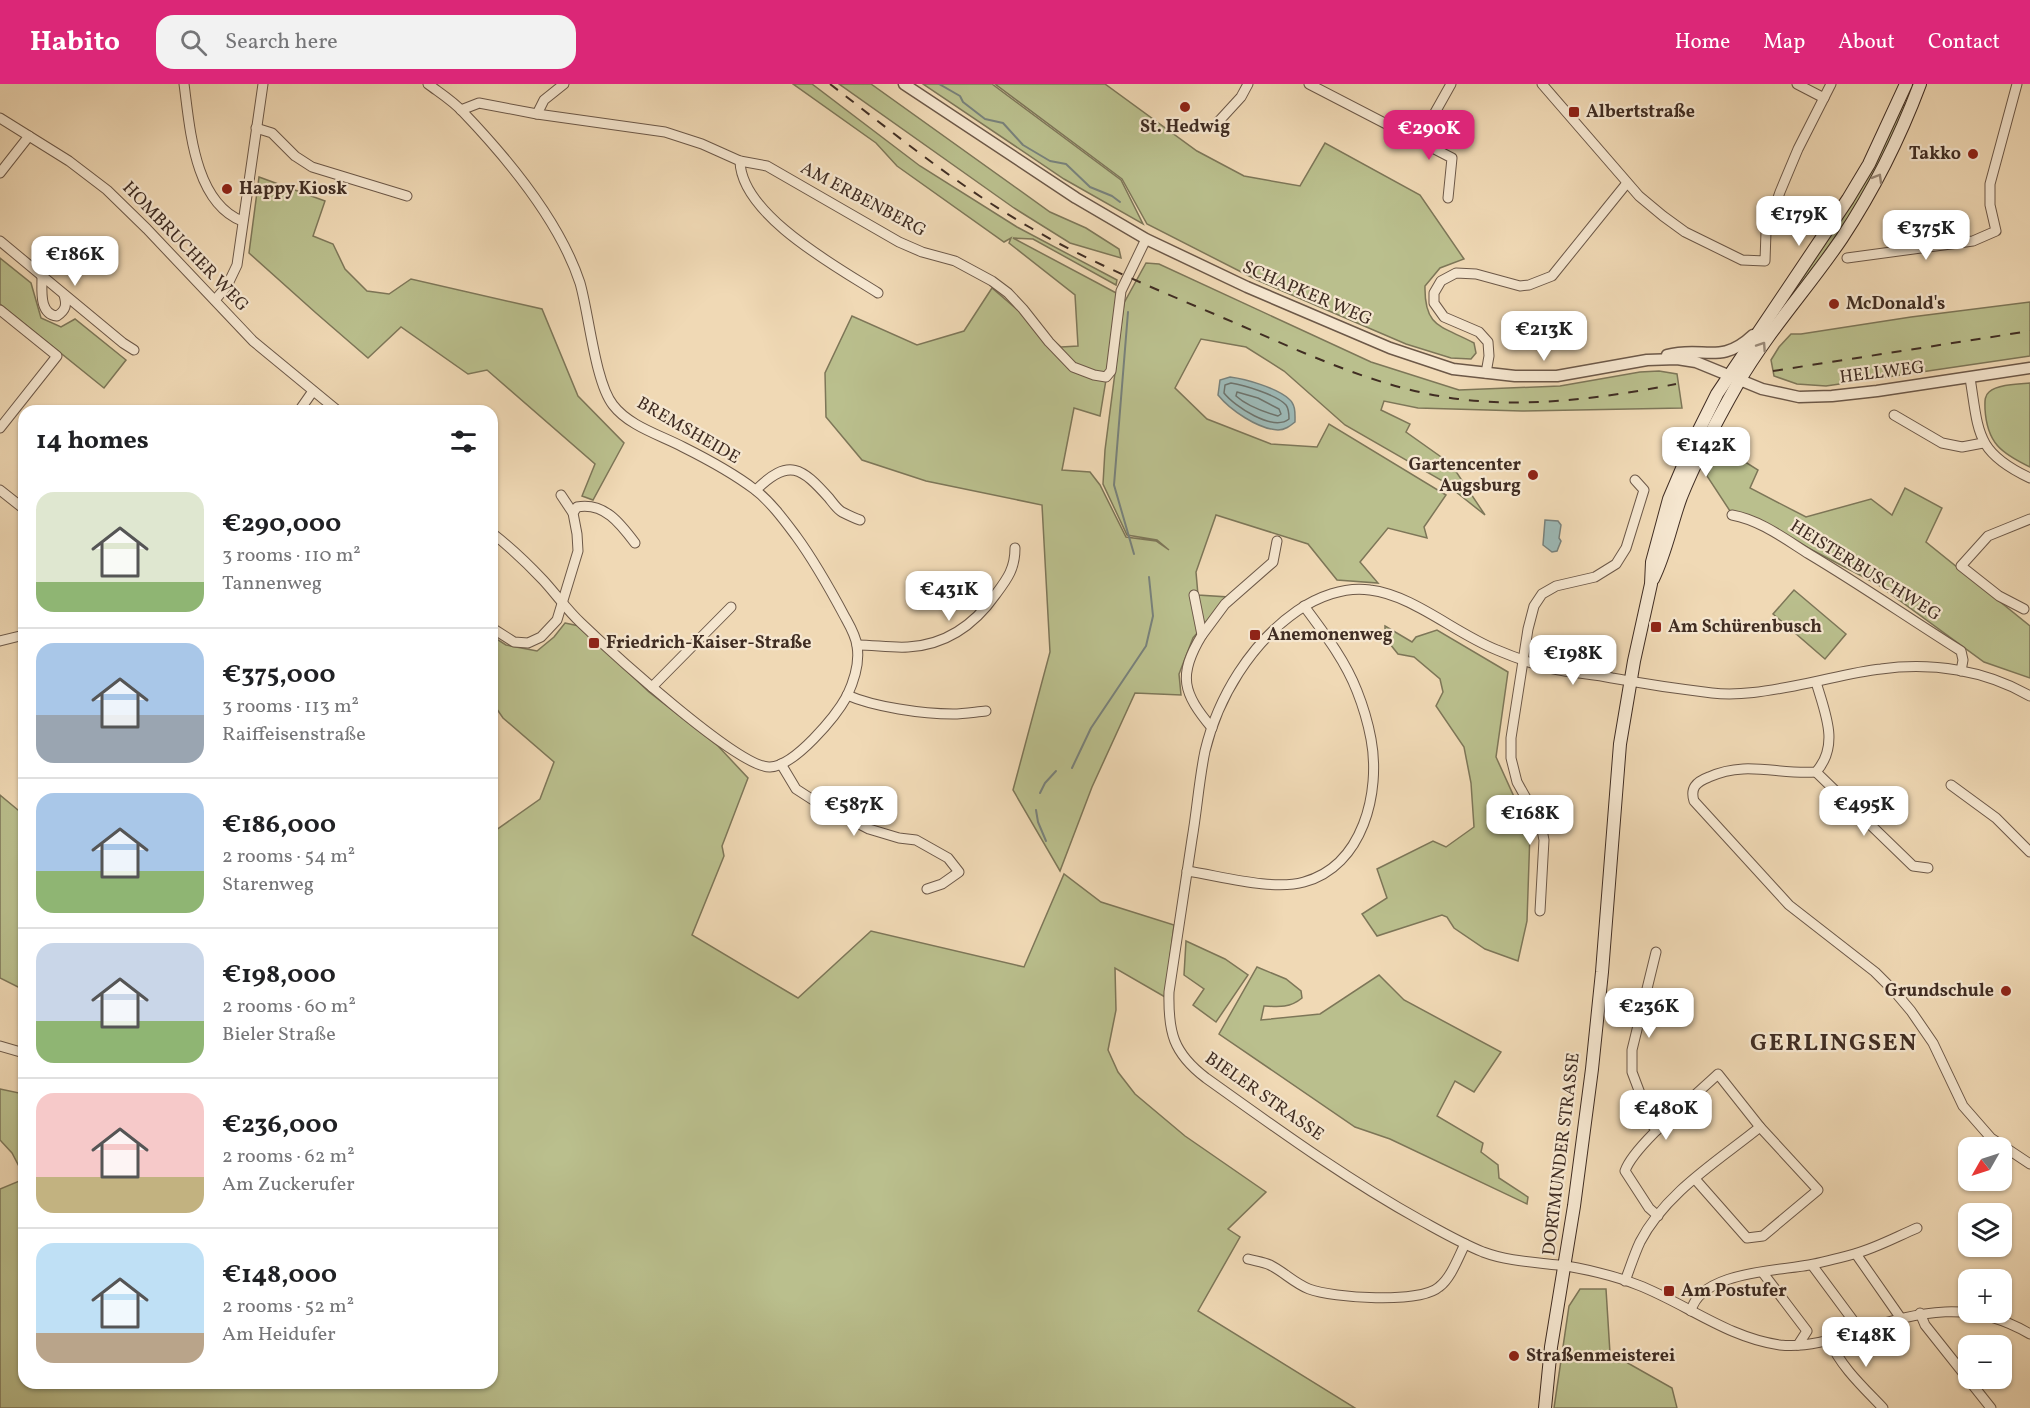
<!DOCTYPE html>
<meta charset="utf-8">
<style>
body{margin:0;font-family:Vollkorn,serif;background:#f2f2f2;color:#202124;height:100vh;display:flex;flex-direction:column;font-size:22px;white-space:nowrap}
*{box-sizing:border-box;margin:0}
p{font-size:20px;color:#757577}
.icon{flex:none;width:33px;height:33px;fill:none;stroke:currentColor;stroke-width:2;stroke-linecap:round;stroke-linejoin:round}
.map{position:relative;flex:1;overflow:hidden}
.details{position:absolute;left:18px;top:321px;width:480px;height:984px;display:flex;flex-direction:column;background:#fff;border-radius:18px;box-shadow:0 2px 4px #0004}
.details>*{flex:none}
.needle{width:39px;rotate:231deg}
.controls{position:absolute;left:1958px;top:1053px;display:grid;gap:12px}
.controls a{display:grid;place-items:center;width:54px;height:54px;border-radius:12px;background:#fff;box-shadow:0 2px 4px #0004;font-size:30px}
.price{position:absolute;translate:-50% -51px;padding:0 14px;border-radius:12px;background:#fff;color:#222;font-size:20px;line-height:39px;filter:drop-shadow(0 2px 3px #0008)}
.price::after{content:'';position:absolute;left:50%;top:36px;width:18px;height:14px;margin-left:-9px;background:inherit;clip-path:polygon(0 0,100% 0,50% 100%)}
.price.on{background:#db2777;color:#fff}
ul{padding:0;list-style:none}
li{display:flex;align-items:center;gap:18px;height:150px;padding:0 18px}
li+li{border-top:2px solid #e0e0e0}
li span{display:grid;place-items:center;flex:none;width:168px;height:120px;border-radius:18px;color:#555}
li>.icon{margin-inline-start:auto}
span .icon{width:72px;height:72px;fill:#fffc;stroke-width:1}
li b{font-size:26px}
h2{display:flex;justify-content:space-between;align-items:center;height:72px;padding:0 18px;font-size:26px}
header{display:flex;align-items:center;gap:36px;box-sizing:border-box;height:84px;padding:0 30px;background:#db2777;color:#fff}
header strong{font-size:28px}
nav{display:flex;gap:33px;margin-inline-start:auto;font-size:21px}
.search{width:420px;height:54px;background:#f2f2f2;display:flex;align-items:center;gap:15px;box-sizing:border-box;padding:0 21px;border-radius:18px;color:#757577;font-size:22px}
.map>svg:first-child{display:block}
.green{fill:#babf8d;stroke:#7d7658;stroke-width:1.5}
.water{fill:#9db9b6;stroke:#78817b;stroke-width:1.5}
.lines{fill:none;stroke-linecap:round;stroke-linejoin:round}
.shore{stroke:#6e736c;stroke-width:1.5}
.stream{stroke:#78817b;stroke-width:2}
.minor-casing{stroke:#6c5848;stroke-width:11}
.tertiary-casing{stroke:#6c5848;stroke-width:13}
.secondary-casing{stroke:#402d23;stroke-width:14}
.minor{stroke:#f5e6cf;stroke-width:9}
.tertiary{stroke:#f5e6cf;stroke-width:10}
.secondary{stroke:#f5e6cf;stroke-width:12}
.rail{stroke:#402d23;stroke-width:2;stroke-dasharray:10 10;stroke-linecap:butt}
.oneway{stroke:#9a8a79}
.poi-dot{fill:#8f2418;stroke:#f5e6cf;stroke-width:2}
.labels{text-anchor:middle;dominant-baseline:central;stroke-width:4.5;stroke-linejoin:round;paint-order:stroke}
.poi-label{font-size:18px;font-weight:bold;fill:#402d23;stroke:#f5e6cf;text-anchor:start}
.street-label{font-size:18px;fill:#402d23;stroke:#f5e6cf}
.district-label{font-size:24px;font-weight:bold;letter-spacing:1.5px;fill:#402d23;stroke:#f5e6cf}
</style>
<header>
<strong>Habito</strong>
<div class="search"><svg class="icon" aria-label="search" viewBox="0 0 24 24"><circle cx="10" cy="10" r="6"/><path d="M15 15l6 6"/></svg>Search here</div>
<nav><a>Home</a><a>Map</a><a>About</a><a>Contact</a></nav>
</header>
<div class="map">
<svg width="2030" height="1324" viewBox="0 0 2030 1324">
<rect width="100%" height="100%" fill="#f0d9b5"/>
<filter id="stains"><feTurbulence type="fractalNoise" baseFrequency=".00333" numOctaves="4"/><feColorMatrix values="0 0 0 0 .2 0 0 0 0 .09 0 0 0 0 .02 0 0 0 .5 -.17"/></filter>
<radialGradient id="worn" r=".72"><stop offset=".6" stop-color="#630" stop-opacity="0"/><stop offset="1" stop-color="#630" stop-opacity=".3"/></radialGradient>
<g class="green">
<polygon points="793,0 812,0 920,82 1017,143 1117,196 1116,201 1033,155 1013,154 1120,211 1100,332 1074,324 1062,386 1090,388 1100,401 1126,453 1156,457 1169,466 1157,456 1127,451 1103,400 1105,366 1124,219 1146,179 1159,180 1371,278 1459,306 1560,302 1640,288 1659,287 1677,290 1682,324 1522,327 1418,324 1384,317 1381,326 1410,340 1406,348 1451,380 1485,431 1441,396 1345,341 1284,287 1246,263 1201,255 1175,304 1207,335 1271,360 1317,363 1329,340 1446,411 1424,443 1427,454 1388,444 1360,478 1378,499 1337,496 1308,460 1216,431 1196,488 1198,511 1228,513 1193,554 1179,590 1181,611 1135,609 1092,703 1060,787 1013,706 1050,568 1042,421 926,397 862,376 826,333 825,289 852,232 917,261 964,247 992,204 1061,263 1078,262 1075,211 1009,159 1011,154 1004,158 897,82 876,59"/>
<polygon points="839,0 871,0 1050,128 1086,144 1119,165 1121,174 1070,159 1014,124"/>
<polygon points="923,0 992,0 1121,96 1143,140 1064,95"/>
<path d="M 995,0 L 1105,0 L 1197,67 L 1244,92 L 1300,102 L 1325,59 L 1420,111 L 1464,175 L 1440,184 L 1425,202 C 1424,245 1443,242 1474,259 L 1476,269 L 1471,275 L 1451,274 L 1406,260 L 1257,196 L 1147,140 L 1122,95 Z"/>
<polygon points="1903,21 1907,21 1885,73 1843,143 1791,214 1790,213 1850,122"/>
<polygon points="259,93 325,117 313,152 333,160 345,185 367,207 389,210 411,195 542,225 578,312 624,359 593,416 582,412 595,380 487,286 468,290 401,243 368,274 316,229 249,169"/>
<polygon points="0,174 31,199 41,234 61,243 75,235 126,276 104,304 0,220"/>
<polygon points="2030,218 2030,272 1826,302 1797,300 1774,292 1771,276 1779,263 1791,250 1801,250 1911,233"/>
<path d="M 2030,299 L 2030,383 C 2001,369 1987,359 1985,325 C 1985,319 1984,312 1989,308 C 1998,300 2019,300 2030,299 Z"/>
<polygon points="1720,362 1758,386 1750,404 1806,433 1871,415 1892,431 1905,404 1942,424 1926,458 2030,542 2030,594 1984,578 1877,500 1747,432 1730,427 1707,392"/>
<polygon points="1794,506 1846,550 1825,575 1773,530"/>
<polygon points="565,539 579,542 649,608 718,662 748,694 722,762 724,772 692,851 798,914 871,847 1024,883 1064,790 1101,818 1174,841 1165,913 1115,884 1116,926 1108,966 1118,988 1135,1010 1185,1052 1266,1108 1228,1145 1240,1153 1198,1227 1355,1324 0,1324 0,1105 24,1095 24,1299 492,1299 492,749 540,715 554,678 503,634 492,618 492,552 506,561 537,567 554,553"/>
<polygon points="1385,542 1412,558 1416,553 1437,546 1508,588 1496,673 1530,748 1527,837 1518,877 1485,865 1454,844 1447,833 1442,831 1377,852 1362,830 1387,814 1377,785 1433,757 1446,763 1474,743 1471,699 1464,663 1436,622 1443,608 1440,595 1414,573 1398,570 1390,560 1385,549"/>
<polygon points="0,711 24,731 24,906 0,894"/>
<polygon points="1186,857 1225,875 1248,891 1216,938 1193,921 1204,905 1184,891"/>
<path d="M 1257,883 L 1286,895 L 1301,907 L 1302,914 C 1290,924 1279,923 1264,922 L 1261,936 L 1320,930 L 1379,891 L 1404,916 L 1501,968 L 1474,1008 L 1455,997 L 1437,1032 L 1483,1059 L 1481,1068 L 1498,1081 L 1499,1094 L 1528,1113 L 1527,1120 L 1390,1055 L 1355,1043 L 1219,950 Z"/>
<polygon points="0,1005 24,1010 24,1092 12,1069 0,1056"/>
<polygon points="1580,1205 1606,1205 1610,1269 1672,1304 1677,1324 1554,1324 1569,1222"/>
</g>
<g class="water">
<path d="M 1230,293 C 1246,295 1277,304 1289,315 C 1296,321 1295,330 1295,338 C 1290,342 1285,346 1278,346 C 1258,345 1230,326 1218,311 L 1220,296 Z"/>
<polygon points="1545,436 1558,437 1561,441 1559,454 1561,457 1557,467 1552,468 1543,461"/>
</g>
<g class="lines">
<g class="shore">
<path d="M 1231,299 C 1244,301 1277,311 1286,321 C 1289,325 1289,330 1289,335 C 1273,348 1234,322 1224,309 L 1225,301 Z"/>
<path d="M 1237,308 L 1258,314 L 1279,325 L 1281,330 L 1278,332 C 1264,328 1247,322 1236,312 Z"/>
</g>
<g class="stream">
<polyline points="939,0 960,12 963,18 985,35 1003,39 1023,61 1050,77 1066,80 1090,103 1112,112 1120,118"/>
<polyline points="1128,228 1114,401 1134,470"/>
<polyline points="1072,684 1091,644 1146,562 1153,532 1149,493"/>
<polyline points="1040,709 1045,699 1056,687"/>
<polyline points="1036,726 1038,738 1046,757"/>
</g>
<defs>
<g id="minor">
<path d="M 184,0 C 190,44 194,118 242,137"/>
<path d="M 428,0 C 440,9 453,17 463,28 C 507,74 560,138 580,199 C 589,230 595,298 613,321 C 629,342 660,351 683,363 C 707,375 733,389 754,405 C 770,417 784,436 796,452 C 815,478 830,505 845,533 C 850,542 856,552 857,562 C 860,579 854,597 847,612 C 836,632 795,682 770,683 C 739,685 608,565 581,539 C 567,526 556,510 543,496 C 527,479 510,463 492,449"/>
<polyline points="1309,0 1452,74 1448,114"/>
<polyline points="1542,0 1639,112 1663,132 1685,148 1742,176 1765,177 1766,148 1780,108 1798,65 1831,0"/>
<polyline points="1797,0 1824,14"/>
<polyline points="461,26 479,19 537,30 665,48 702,60 740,77 767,82 899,158 922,168 955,177 992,197 1008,209 1023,225 1049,258 1073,283 1094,291 1106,293 1111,287 1121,207 1146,155"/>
<polyline points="537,30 544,16 564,0"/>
<polyline points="0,34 69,77 107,106 147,145 253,257 338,327"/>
<polyline points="1219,37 1241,13 1248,0"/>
<polyline points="256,44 272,49 295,72 312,83 407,112"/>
<polyline points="1419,57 1451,0"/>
<path d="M 740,77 C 741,131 837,183 878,209"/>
<polyline points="0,89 29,52"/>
<polyline points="0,157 123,259 134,266"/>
<polyline points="1847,174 1973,157 1996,147 1990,121 1990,100 2017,0"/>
<path d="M 42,193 C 42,207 39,230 57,232 C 66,226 67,221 64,211"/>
<polyline points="215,216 227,202 237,181 263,0"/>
<polyline points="0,226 57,272 0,344"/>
<polyline points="1486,289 1489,272 1488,258 1479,248 1444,233 1434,219 1434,209 1441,197 1456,189 1476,190 1520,202 1529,201 1552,192 1627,99"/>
<path d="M 1970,294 C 1979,349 1975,368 2030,394"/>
<polyline points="299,327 313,307"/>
<polyline points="1894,331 1942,359 1962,363 1983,359"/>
<polyline points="0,406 24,425"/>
<path d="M 756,406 C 789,373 802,384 829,414 C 833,419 837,425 842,428 C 848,431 854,434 860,436"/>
<polyline points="561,411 573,429"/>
<path d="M 1732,431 C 1760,436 1785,455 1809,470 C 1861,501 1910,535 1961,567 L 1963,576 L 1961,587"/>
<path d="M 1194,511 L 1202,551 C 1177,592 1183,609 1212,644"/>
<polyline points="2024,525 1999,512 1961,482 1988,452 2030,435"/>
<path d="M 492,544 L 514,558 L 528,559 L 541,553 L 557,536 L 578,467 L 577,450 L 573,429 L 577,423 C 604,418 620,439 635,459"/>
<polyline points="1202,551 1225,520 1273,478 1277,457"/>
<polyline points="0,557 24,551"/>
<path d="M 857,561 C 874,561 891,564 908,563 C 946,561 975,540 996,510 C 1008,494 1015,484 1015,464"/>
<path d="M 1816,598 C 1825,629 1840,661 1816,688 C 1778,691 1746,676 1709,693 C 1696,698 1690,704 1694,717 L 1789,821 L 1875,888 L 1895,908 L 1911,927 L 1933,959 L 1963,1022 L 1991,1054 L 2030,1080"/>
<polyline points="652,603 731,523"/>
<path d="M 847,611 C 874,623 923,630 953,630 C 964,630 975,628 986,627"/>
<path d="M 2030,612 C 1985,586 1932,578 1881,585 C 1852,588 1823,597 1794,602 C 1767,607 1740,612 1712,609 C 1678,605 1645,600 1612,594 C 1593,590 1573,589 1554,585 C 1535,581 1516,574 1497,566 C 1456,550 1413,511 1370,506 C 1345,502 1317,513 1297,527 C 1251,559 1218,613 1205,667 C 1199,696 1197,726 1192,755 C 1184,806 1177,857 1169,908 C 1168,948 1173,969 1206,994 C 1276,1044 1346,1095 1422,1137 C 1442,1148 1461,1159 1483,1168 C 1507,1177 1532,1178 1558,1181 C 1583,1184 1615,1192 1638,1201 C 1685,1219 1728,1254 1780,1261 C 1807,1264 1834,1255 1859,1247 C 1920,1227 1971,1215 2030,1250"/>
<polyline points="781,680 796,705 813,716 869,745 899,754 916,756 948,774 959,788 942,800 927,805"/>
<polyline points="1816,688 1913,782 1928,784"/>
<polyline points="1951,701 1996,734 2030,768"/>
<path d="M 1187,787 C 1221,792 1272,807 1304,798 C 1363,782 1381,708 1371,655 C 1368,639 1363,622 1357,607 C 1345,576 1324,549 1304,522"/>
<polyline points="1540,827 1544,756 1541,741 1517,698 1511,674 1511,654 1528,545 1534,522 1542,510 1556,502 1595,493 1616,480 1626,464 1644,406 1635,396"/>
<polyline points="1656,868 1632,966 1632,988 1652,1041 1657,1046"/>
<polyline points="0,962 24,969"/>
<path d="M 1658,1132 L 1649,1124 L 1625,1087 C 1634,1061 1695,1012 1718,990 L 1760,1043 L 1818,1106 L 1763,1152 L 1747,1154 L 1695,1095"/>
<polyline points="1856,1170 1900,1233"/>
<path d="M 1248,1175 C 1255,1177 1264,1178 1270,1181 C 1284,1188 1294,1199 1309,1205 C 1333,1214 1420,1220 1439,1203 C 1451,1194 1458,1174 1465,1160"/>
<polyline points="1812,1181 1855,1239 1857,1247"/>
<polyline points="1763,1189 1807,1247 1798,1261"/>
<path d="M 1625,1197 C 1630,1184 1634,1171 1640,1158 C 1665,1109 1718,1077 1760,1043"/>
<path d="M 1691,1227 C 1700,1188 1777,1187 1809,1181 C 1824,1178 1839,1174 1854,1170 C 1876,1164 1896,1153 1917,1144"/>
<polyline points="1920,1229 1925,1241 1991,1324"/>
<path d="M 1830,1257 C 1840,1282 1864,1304 1883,1324"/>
</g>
<g id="tertiary">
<polyline points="904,0 1076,114 1146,155 1247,203 1390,264 1453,285 1515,292 1557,292 1647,276 1677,275 1696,278 1762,305 1799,313 1832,312 1877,307 2030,284"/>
<path d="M 1667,271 C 1704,261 1720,282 1753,251"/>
</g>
<g id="secondary">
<path d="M 1653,495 C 1666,469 1671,440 1681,413 C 1697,373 1717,336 1738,299 C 1768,247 1809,203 1842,154 C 1875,104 1899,56 1920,0"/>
<polyline points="1545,1324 1551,1263 1574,1122 1592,985 1602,888 1620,660 1634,577 1651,500 1652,478 1669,415 1695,354 1717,310 1848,115 1869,80 1906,0"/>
</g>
</defs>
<use href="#minor" class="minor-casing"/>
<use href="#tertiary" class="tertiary-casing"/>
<use href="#secondary" class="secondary-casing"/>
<use href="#minor" class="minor"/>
<use href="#tertiary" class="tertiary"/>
<use href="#secondary" class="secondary"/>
<g class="rail">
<path d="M 830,0 C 895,50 959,103 1031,144 C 1098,183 1171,211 1242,242 C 1313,273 1382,305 1458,315 C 1532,324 1604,314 1676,300"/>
<polyline points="1773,287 2030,247"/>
</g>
</g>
<defs><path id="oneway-chevron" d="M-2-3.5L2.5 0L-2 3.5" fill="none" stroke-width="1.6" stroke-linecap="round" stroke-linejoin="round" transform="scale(1.5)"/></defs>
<g class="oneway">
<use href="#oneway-chevron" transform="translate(1878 94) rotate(-60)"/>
<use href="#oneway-chevron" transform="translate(1762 262) rotate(-56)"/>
</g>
<g class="poi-dot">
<circle cx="1185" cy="23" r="6"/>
<rect x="1568" y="22" width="12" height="12" rx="3"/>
<circle cx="1973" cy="70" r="6"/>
<circle cx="227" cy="105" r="6"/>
<circle cx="1834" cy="220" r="6"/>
<circle cx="1533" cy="391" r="6"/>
<rect x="1650" y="537" width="12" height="12" rx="3"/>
<rect x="1249" y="545" width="12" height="12" rx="3"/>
<rect x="588" y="553" width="12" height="12" rx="3"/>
<circle cx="2006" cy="907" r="6"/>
<rect x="1663" y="1201" width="12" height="12" rx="3"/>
<circle cx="1514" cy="1272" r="6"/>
</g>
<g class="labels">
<g class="poi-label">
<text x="1586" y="28">Albertstraße</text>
<text x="1185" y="43" text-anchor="middle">St. Hedwig</text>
<text x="1961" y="70" text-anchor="end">Takko</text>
<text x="239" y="105">Happy Kiosk</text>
<text x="1846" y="220">McDonald's</text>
<text x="1521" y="381" text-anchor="end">Gartencenter<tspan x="1521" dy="21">Augsburg</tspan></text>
<text x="1668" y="543">Am Schürenbusch</text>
<text x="1267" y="551">Anemonenweg</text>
<text x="606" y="559">Friedrich-Kaiser-Straße</text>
<text x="1994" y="907" text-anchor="end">Grundschule</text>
<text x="1681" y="1207">Am Postufer</text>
<text x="1526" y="1272">Straßenmeisterei</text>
</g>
<g class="street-label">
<text transform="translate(863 116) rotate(28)">AM ERBENBERG</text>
<text transform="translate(185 163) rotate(46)">HOMBRUCHER WEG</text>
<text transform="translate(1307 210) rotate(23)">SCHAPKER WEG</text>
<text transform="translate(1882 289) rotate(-7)">HELLWEG</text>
<text transform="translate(688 347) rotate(30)">BREMSHEIDE</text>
<text transform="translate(1865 487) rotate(32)">HEISTERBUSCHWEG</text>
<text transform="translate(1264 1013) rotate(35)">BIELER STRASSE</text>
<text transform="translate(1562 1070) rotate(-83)">DORTMUNDER STRASSE</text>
</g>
<g class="district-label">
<text x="1834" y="960">GERLINGSEN</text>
</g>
</g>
<rect width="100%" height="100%" filter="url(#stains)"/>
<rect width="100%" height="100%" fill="url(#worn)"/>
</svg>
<div class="controls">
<a><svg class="needle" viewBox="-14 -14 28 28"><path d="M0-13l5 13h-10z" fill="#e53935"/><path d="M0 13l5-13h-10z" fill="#757577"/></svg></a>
<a><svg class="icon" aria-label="layers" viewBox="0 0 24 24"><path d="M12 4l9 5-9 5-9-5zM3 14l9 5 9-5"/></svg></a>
<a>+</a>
<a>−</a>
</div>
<b class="price on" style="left:1429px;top:77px">€290K</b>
<b class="price" style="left:1799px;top:163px">€179K</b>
<b class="price" style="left:1926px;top:177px">€375K</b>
<b class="price" style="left:75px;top:203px">€186K</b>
<b class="price" style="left:1544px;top:278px">€213K</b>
<b class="price" style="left:1706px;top:394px">€142K</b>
<b class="price" style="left:949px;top:538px">€431K</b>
<b class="price" style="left:1573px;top:602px">€198K</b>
<b class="price" style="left:854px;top:753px">€587K</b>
<b class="price" style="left:1864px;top:753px">€495K</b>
<b class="price" style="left:1530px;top:762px">€168K</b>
<b class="price" style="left:1649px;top:955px">€236K</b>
<b class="price" style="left:1666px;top:1057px">€480K</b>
<b class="price" style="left:1866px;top:1284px">€148K</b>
<section class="details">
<h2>14 homes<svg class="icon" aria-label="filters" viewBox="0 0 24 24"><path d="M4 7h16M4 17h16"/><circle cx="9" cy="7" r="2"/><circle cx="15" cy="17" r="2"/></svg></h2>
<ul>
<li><span style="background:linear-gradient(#dfe7d0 75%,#8fb573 0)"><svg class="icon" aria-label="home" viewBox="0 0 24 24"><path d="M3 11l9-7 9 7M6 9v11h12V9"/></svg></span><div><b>€290,000</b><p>3 rooms · 110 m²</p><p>Tannenweg</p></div></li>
<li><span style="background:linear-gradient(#a9c7e8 60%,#9aa5b1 0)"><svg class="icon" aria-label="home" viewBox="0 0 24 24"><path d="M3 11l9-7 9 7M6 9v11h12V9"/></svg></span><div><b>€375,000</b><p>3 rooms · 113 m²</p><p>Raiffeisenstraße</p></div></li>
<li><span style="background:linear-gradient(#a9c7e8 65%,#8fb573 0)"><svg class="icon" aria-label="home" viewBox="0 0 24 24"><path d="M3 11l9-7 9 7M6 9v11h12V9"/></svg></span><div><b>€186,000</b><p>2 rooms · 54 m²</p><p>Starenweg</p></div></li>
<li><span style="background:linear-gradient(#c9d6e8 65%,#8fb573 0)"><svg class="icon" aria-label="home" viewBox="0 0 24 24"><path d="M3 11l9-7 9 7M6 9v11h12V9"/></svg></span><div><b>€198,000</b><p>2 rooms · 60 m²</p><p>Bieler Straße</p></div></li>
<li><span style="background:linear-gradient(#f6c9c9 70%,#c2b280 0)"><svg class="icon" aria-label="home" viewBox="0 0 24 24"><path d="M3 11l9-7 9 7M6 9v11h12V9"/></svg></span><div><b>€236,000</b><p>2 rooms · 62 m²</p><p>Am Zuckerufer</p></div></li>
<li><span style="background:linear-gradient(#bfe0f5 75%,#b9a48a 0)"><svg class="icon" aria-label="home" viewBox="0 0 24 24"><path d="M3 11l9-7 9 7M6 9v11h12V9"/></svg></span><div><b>€148,000</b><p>2 rooms · 52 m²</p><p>Am Heidufer</p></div></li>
</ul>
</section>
</div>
